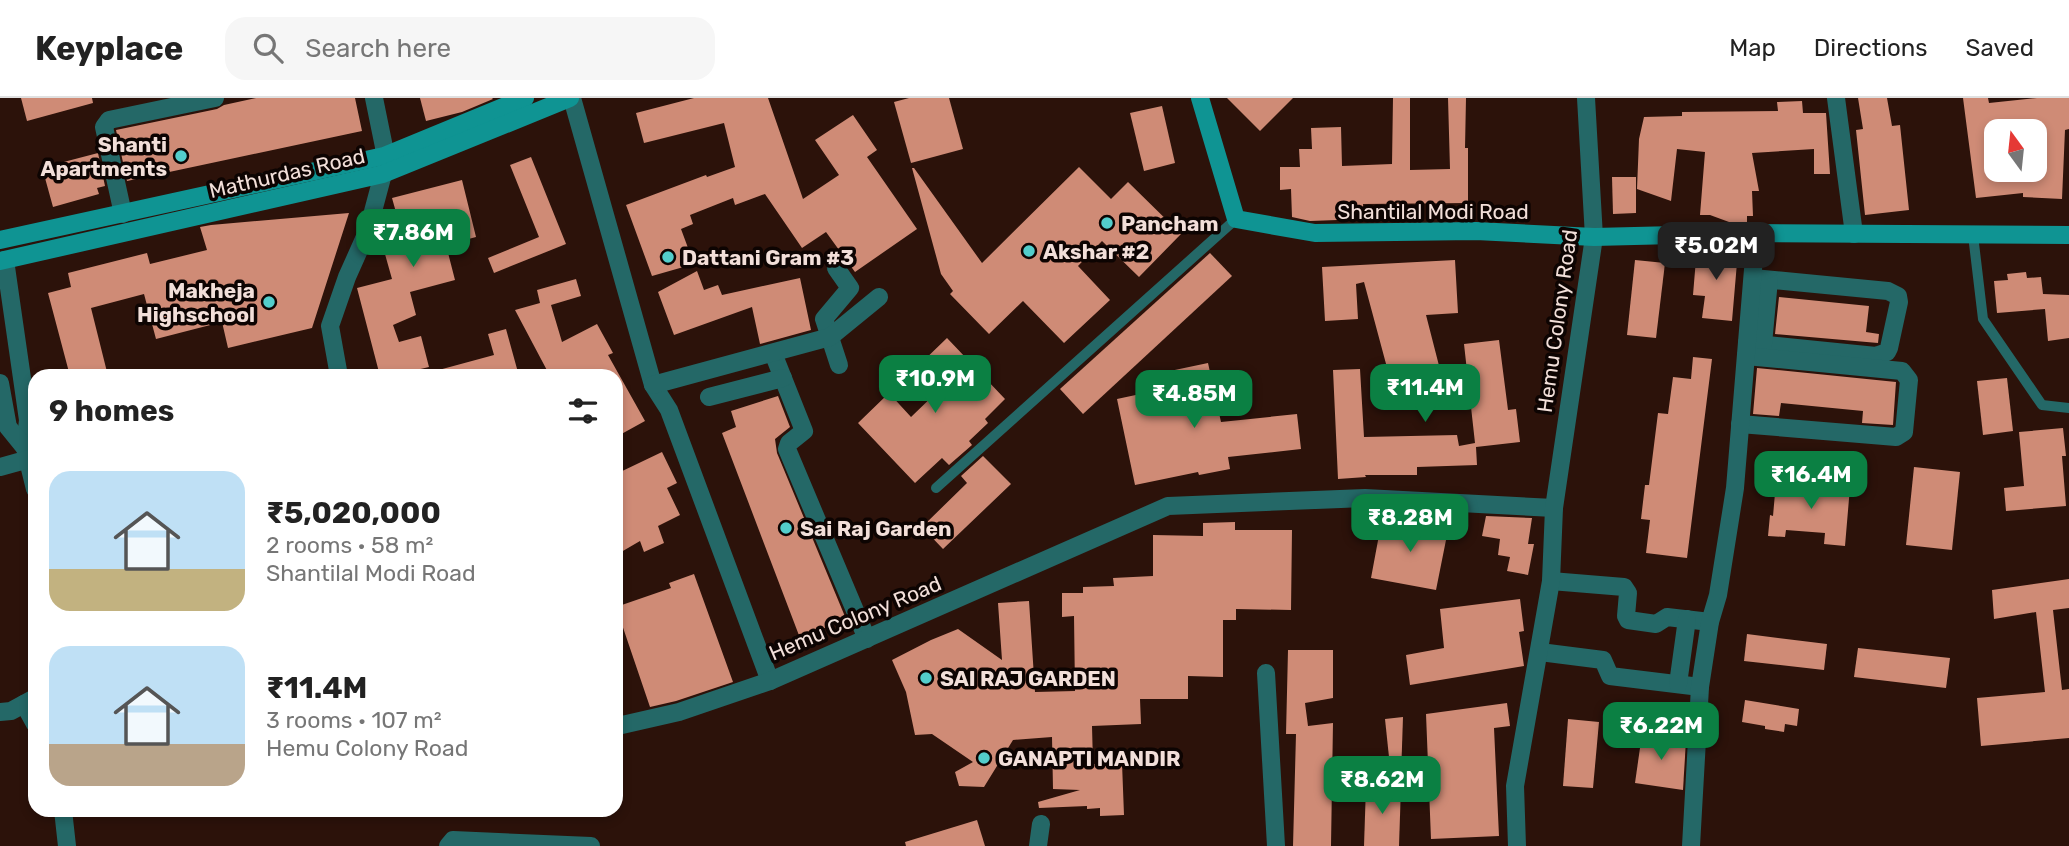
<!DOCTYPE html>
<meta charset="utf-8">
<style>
body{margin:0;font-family:Rubik,sans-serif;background:#f6f6f6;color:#222;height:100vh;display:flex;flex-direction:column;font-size:26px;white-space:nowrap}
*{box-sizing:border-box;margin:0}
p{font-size:23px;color:#767676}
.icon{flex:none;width:38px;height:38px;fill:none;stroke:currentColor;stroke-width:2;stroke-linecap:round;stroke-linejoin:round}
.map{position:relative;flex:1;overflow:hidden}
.details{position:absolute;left:28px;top:271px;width:595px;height:448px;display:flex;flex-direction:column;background:#fff;border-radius:21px;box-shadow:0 4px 10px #0003}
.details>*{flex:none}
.needle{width:46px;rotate:345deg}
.buttons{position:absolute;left:1984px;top:21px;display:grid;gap:14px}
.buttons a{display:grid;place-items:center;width:63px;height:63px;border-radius:14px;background:#fff;box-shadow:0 4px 10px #0003;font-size:35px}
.price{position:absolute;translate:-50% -60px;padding:0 16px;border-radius:14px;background:#0b8043;color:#fff;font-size:23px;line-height:46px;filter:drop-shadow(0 2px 4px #0008)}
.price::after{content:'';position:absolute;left:50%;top:42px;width:21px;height:16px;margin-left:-10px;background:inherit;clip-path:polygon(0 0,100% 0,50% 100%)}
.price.on{background:#222;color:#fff}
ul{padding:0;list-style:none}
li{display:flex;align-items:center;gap:21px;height:175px;padding:0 21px}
li span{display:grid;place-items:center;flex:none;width:196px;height:140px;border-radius:21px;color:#555}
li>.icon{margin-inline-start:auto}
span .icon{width:84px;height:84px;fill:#fffc;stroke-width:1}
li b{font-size:30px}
h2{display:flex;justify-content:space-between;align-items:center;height:84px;padding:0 21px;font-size:30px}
header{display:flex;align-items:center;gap:42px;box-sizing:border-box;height:98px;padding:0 35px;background:#fff;border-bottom:2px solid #e0e0e0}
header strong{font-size:33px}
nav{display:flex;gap:38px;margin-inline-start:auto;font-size:24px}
.search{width:490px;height:63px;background:#f6f6f6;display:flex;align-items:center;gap:18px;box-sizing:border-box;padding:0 24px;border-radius:21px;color:#767676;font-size:26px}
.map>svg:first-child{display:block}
.building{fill:#cf8b76;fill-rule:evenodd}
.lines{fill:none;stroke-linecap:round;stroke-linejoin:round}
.lane{stroke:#246867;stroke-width:10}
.street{stroke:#246867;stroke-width:18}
.secondary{stroke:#0f9493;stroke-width:18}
.poi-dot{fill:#53cdcb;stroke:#0d0402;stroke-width:2.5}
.labels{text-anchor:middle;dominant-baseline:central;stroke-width:7;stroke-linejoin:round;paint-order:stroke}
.poi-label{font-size:21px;font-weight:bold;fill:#f2dfd9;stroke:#0d0402;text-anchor:start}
.street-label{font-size:21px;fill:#f2dfd9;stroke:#0d0402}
</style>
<header>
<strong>Keyplace</strong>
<div class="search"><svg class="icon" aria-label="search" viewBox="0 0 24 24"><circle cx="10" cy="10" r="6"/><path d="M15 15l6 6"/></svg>Search here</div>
<nav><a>Map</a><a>Directions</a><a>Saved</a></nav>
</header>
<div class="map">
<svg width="2069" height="748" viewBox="0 0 2069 748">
<rect width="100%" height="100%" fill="#2c120a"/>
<g class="building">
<polygon points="21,0 92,0 93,5 27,23"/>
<polygon points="256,0 355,0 362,33 127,83 116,32 217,11 224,7"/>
<polygon points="420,0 492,0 493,1 462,14 426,23"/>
<polygon points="694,0 768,0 803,101 839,77 815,42 853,17 877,52 867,59 917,131 855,174 826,134 802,150 765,96 735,107 733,100 690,117 693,126 681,131 694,166 652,178 626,107 706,77 707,79 735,69 724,25 644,45 636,15"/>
<polygon points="909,0 949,0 963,51 911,65 894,4"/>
<polygon points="1227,0 1293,0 1260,33"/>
<polygon points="1393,0 1410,0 1410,72 1450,71 1448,0 1466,0 1465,50 1468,50 1468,105 1363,106 1364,121 1310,123 1292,119 1291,91 1280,92 1280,69 1300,69 1299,51 1312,51 1311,30 1341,29 1342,68 1392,66"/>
<polygon points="1858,0 1887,0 1892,28 1900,27 1909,112 1865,117 1856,32 1863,31"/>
<path d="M 1963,0 L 1988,0 L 1989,5 L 2037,0 L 2069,0 L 2069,31 L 2065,32 L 2062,101 L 2023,99 L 2023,95 L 1976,100 ZM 1992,33 L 2035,33 L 2035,72 L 1996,72 Z"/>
<polygon points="1802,3 1803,15 1826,15 1830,76 1814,76 1814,51 1752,55 1759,93 1752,93 1753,118 1747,118 1747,124 1729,124 1710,117 1700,117 1705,54 1677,51 1671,103 1637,91 1639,41 1644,19 1682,18 1682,14 1778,13 1777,4"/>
<polygon points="1162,8 1175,65 1144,73 1130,15"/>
<polygon points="98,55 105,88 97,90 99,96 53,109 45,80 59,76 56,66"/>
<polygon points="531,59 566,146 494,175 488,160 539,139 510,67"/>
<polygon points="1079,69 1111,101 1128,84 1181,136 1139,179 1102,143 1078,168 1110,202 1064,245 1023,203 989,236 950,196 953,193 941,176 912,70 914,70 982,165"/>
<polygon points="1612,79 1636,79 1636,115 1613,116"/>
<polygon points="462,82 476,139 446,147 455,182 410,194 416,217 393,227 399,244 421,238 429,269 391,278 380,278 357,190 392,181 383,149 377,151 375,144 380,130 399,125 392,100"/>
<polygon points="349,115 312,230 228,250 222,224 156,241 144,196 91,210 108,278 70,278 48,195 71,189 68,175 147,155 150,166 207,152 200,129 211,127"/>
<polygon points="1697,149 1738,153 1732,223 1702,220 1705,198 1693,197"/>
<polygon points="1210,155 1232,178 1083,316 1060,291"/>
<polygon points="1455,162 1458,215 1426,217 1445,291 1396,303 1364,184 1356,186 1358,221 1325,223 1322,169"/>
<polygon points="1635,162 1665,165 1656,240 1627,237"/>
<polygon points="697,173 704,192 718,187 722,197 800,180 811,232 760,246 752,209 674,237 658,194"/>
<polygon points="2026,174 2027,180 2041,179 2043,196 2069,197 2069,240 2048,243 2045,211 1997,215 1994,183 2008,182 2007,176"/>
<polygon points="576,181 581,198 551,207 562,244 597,226 613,255 608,257 645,323 616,339 616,278 550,278 515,212 540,205 537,192"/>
<polygon points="1779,199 1869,208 1866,234 1879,236 1878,245 1775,236"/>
<polygon points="506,231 519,278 435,278 435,273 494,257 488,236"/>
<polygon points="947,240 1005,301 985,321 988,325 969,343 972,347 949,367 942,360 915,385 858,325 889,295 911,319 939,292 917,269"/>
<polygon points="1499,242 1508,312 1516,311 1520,344 1476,349 1477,367 1417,369 1417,377 1365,377 1366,379 1338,381 1333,272 1360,271 1364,339 1457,337 1459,348 1475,345 1464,246"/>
<polygon points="1693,259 1712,261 1687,460 1646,455 1650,422 1641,421 1645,387 1649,387 1658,315 1668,316 1673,279 1691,281"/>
<polygon points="1208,265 1221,324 1297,316 1301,351 1228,359 1230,371 1199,377 1198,374 1135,387 1117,301 1173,289 1170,273"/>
<polygon points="1757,270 1896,284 1893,327 1862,325 1863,313 1781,305 1779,318 1753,316"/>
<polygon points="2007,280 2013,333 1983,337 1977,283"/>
<polygon points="778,298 790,329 775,341 777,355 846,521 800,540 722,335 736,329 731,313"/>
<polygon points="2063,330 2066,358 2062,358 2066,408 2006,413 2004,390 2024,388 2019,334"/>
<polygon points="662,354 677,385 667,390 680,417 658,428 664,445 644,454 640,443 616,457 616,376"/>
<polygon points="983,358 1011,386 943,451 922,429 967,385 961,378"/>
<polygon points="1914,369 1960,374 1952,452 1906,447"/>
<polygon points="1776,384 1850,389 1845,448 1824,446 1825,435 1786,432 1785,439 1768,438 1770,417 1773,418"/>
<polygon points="1486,418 1532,420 1528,446 1534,446 1528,477 1507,473 1510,459 1498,457 1500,441 1482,438"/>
<polygon points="1382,421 1424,430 1426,423 1449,427 1436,492 1371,480"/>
<polygon points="1235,424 1235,432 1292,432 1291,512 1236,511 1236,522 1223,522 1223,579 1188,578 1188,601 1140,601 1141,626 1092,628 1093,666 1122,665 1124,717 1100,718 1100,710 1087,711 1087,708 1039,710 1038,704 1080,692 1053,691 1052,639 1013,642 984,689 959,688 955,674 973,664 932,636 915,637 906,594 892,562 931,542 958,531 1002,562 998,505 1029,503 1035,594 1075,593 1074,518 1062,519 1062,495 1083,495 1083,489 1114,488 1113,480 1153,478 1153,437 1203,438 1203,425"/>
<polygon points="694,476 733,584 676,603 650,609 616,509 671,490 669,485"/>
<polygon points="2069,481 2069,510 2053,512 2062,592 2069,591 2069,640 1981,648 1977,600 2045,594 2036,514 1994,521 1992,492"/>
<polygon points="1520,501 1524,533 1519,534 1524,568 1410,587 1406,557 1444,550 1440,511"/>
<polygon points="1747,536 1827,546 1824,572 1744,563"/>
<polygon points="1858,550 1950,560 1946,590 1854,579"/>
<polygon points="1288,552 1333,552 1333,600 1305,605 1308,628 1333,625 1331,748 1293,748 1296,636 1286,636"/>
<polygon points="1745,602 1799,611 1797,628 1785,626 1784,634 1765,631 1765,628 1742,624"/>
<polygon points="1507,605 1510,628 1494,630 1499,738 1431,741 1426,616"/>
<polygon points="1403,619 1401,678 1391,678 1385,621"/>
<polygon points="1568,621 1599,624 1593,690 1563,688"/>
<polygon points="1642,636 1686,642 1683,692 1635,685"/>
<polygon points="1366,688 1401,688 1399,748 1364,748"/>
<polygon points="977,722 985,748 906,748 905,744"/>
</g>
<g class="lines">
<g class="lane">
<polyline points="1973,137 1983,221 2042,307 2069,310"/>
<polyline points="936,390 1236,121"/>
</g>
<g class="street">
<polyline points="374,0 384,49 384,58"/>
<polyline points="572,0 653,287 669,312 770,583"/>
<polyline points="1836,0 1854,136"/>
<polyline points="123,116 104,29 109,22 215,0"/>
<polyline points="5,162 28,322 25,350"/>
<polyline points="836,170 850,190 824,221 839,267"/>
<polyline points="1747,245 1876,258 1887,254 1889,250 1899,204 1898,198 1888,193 1753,180"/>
<polyline points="1763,246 1769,182"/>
<polyline points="773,255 804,333 789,345 787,351 867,541"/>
<polyline points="339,278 330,228 347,179 368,132 383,76"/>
<polyline points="0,285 8,329 25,350 35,391"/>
<polyline points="653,287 830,239 879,199"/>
<polyline points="709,299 783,280"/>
<polyline points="1740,326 1896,339 1904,334 1909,282 1902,273 1746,258"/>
<polyline points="0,369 29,361"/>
<polyline points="1551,483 1624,489 1628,495 1626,518 1628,522 1656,526 1667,519 1710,524"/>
<polyline points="1540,554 1603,562 1610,578 1700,589"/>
<polyline points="1266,575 1276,748"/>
<polyline points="1678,586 1687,521"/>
<polyline points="24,606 35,626"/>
<polyline points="0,614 11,613 35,600"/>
<polyline points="616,624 622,627 679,614 770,583 1168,408 1365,400 1554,410"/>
<polyline points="63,712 67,748"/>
<polyline points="448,748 453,742 591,748"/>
<polyline points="1038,748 1041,726"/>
<polyline points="1517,748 1515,688 1551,483 1554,410 1594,139 1586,0"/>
<polyline points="1691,748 1700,589 1710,524 1718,497 1735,390 1756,135"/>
</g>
<g class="secondary">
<polyline points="1200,0 1236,121 1315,135 1476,133 1594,139 1756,135 2069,137"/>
<polyline points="0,142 384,58 525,0"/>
<polyline points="0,163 383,76 570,0"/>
</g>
</g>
<g class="poi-dot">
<circle cx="181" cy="58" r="7"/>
<circle cx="1107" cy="125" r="7"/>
<circle cx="1029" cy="153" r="7"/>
<circle cx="668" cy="159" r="7"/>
<circle cx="269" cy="204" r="7"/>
<circle cx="786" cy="430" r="7"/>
<circle cx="926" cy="580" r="7"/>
<circle cx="984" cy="660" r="7"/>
</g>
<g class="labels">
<g class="poi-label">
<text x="167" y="46" text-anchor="end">Shanti<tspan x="167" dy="24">Apartments</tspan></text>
<text x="1121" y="125">Pancham</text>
<text x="1043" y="153">Akshar #2</text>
<text x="682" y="159">Dattani Gram #3</text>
<text x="255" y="192" text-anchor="end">Makheja<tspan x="255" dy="24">Highschool</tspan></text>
<text x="800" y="430">Sai Raj Garden</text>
<text x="940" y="580">SAI RAJ GARDEN</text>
<text x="998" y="660">GANAPTI MANDIR</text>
</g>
<g class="street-label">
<text transform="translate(287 75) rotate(-13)">Mathurdas Road</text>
<text x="1433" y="113">Shantilal Modi Road</text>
<text transform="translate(1557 223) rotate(-82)">Hemu Colony Road</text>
<text transform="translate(855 520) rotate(-23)">Hemu Colony Road</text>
</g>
</g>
</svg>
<div class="buttons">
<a><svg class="needle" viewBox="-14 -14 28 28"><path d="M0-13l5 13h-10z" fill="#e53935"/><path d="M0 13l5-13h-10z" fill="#767676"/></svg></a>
</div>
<b class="price" style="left:413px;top:171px">₹7.86M</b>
<b class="price on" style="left:1716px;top:184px">₹5.02M</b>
<b class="price" style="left:935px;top:317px">₹10.9M</b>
<b class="price" style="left:1425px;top:326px">₹11.4M</b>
<b class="price" style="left:1194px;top:332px">₹4.85M</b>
<b class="price" style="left:1811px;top:413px">₹16.4M</b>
<b class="price" style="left:1410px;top:456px">₹8.28M</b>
<b class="price" style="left:1661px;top:664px">₹6.22M</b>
<b class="price" style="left:1382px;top:718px">₹8.62M</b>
<section class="details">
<h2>9 homes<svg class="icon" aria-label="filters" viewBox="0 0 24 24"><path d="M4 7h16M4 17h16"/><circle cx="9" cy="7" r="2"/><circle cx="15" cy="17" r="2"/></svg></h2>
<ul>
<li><span style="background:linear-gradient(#bfe0f5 70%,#c2b280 0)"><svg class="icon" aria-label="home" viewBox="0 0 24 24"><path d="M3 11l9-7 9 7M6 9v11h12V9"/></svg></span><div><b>₹5,020,000</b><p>2 rooms · 58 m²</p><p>Shantilal Modi Road</p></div></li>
<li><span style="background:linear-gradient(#bfe0f5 70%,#b9a48a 0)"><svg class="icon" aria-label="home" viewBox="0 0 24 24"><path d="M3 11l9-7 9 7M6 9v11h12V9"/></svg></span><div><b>₹11.4M</b><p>3 rooms · 107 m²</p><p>Hemu Colony Road</p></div></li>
</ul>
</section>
</div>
